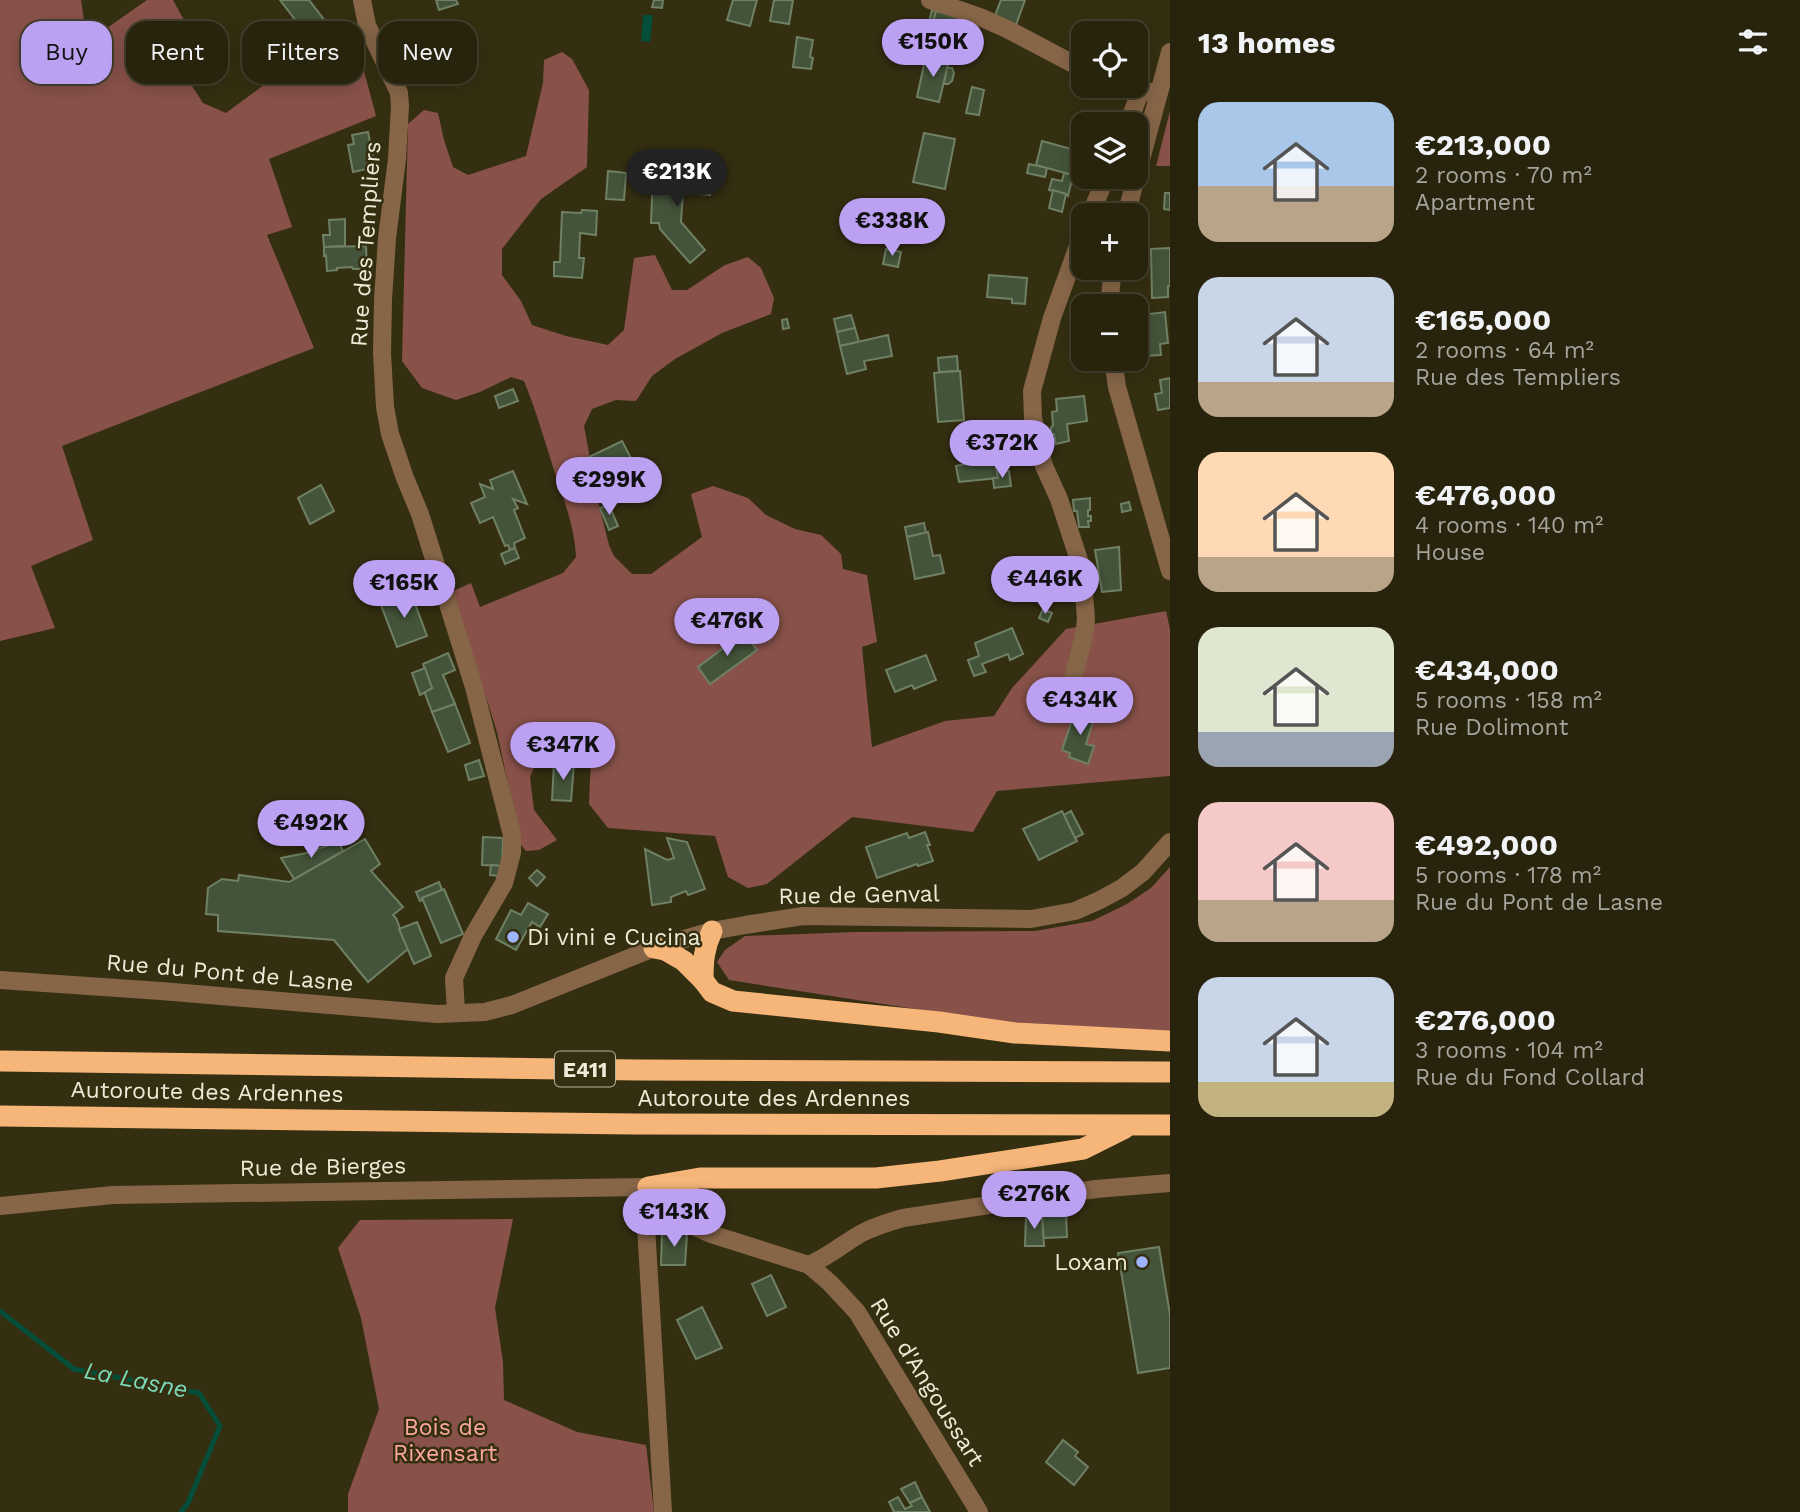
<!DOCTYPE html>
<meta charset="utf-8">
<style>
body{margin:0;font-family:"Work Sans",sans-serif;background:#302b16;color:#f1f3f6;height:100vh;display:flex;flex-direction:column;font-size:26px;white-space:nowrap}
*{box-sizing:border-box;margin:0}
p{font-size:23px;color:#a5a49d}
.icon{flex:none;width:38px;height:38px;fill:none;stroke:currentColor;stroke-width:2;stroke-linecap:round;stroke-linejoin:round}
.map{position:relative;flex:1;overflow:hidden}
.panel{display:flex;flex-direction:column;background:#28230d;width:630px}
.panel>*{flex:none}
.guide{position:absolute;left:21px;top:21px;width:665px;height:63px;display:flex;gap:14px}
.tools{position:absolute;left:1071px;top:21px;display:grid;gap:14px}
.tools a{display:grid;place-items:center;width:77px;height:77px;border-radius:14px;background:#28230d;box-shadow:0 4px 18px #0003,0 0 0 2px #44402e;font-size:35px}
.price{position:absolute;translate:-50% -60px;padding:0 16px;border-radius:24px;background:#bca0f2;color:#111;font-size:23px;line-height:46px;filter:drop-shadow(0 2px 4px #0008)}
.price::after{content:'';position:absolute;left:50%;top:42px;width:21px;height:16px;margin-left:-10px;background:inherit;clip-path:polygon(0 0,100% 0,50% 100%)}
.price.on{background:#222;color:#fff}
ul{padding:0;list-style:none}
li{display:flex;align-items:center;gap:21px;height:175px;padding:0 28px}
li span{display:grid;place-items:center;flex:none;width:196px;height:140px;border-radius:21px;color:#555}
li>.icon{margin-inline-start:auto}
span .icon{width:84px;height:84px;fill:#fffc;stroke-width:1}
li b{font-size:30px}
h2{display:flex;justify-content:space-between;align-items:center;height:84px;padding:0 28px;font-size:30px}
.chip{padding:0 24px;border-radius:21px;background:#28230d;box-shadow:0 4px 18px #0003,0 0 0 2px #44402e;font-size:24px;line-height:63px}
.chip.on{background:#bca0f2;color:#111}
main{display:flex;flex:1;min-height:0}
.map>svg:first-child{display:block}
.forest{fill:#88524a}
.water{fill:#054e3a}
.lines{fill:none;stroke-linecap:round;stroke-linejoin:round}
.stream{stroke:#054e3a;stroke-width:5}
.building{fill:#44543a;stroke:#6f8064;stroke-width:2}
.minor{stroke:#876648;stroke-width:18}
.highway{stroke:#f6b579;stroke-width:21}
.poi-dot{fill:#a0b3fd;stroke:#352f11;stroke-width:2.5}
.labels{text-anchor:middle;dominant-baseline:central;stroke-width:5;stroke-linejoin:round;paint-order:stroke}
.shield{fill:#352f11;stroke:#b6b39d;stroke-width:2}
.shield-label{font-size:21px;font-weight:bold;fill:#eeebd9}
.street-label{font-size:23px;fill:#eeebd9;stroke:#352f11}
.poi-label{font-size:23px;fill:#eeebd9;stroke:#352f11;text-anchor:start}
.park-label{font-size:23px;fill:#fea89c;stroke:#352f11}
.water-label{font-size:24px;font-style:italic;fill:#7bdab7;stroke:#352f11}
</style>
<main>
<div class="map">
<svg width="1170" height="1512" viewBox="0 0 1170 1512">
<rect width="100%" height="100%" fill="#352f11"/>
<g class="forest">
<polygon points="0,0 81,0 87,42 147,0 173,0 184,20 162,40 203,103 226,113 280,73 360,56 376,116 269,159 292,227 267,235 314,348 62,446 93,540 31,566 55,628 0,641"/>
<path d="M 562,52 L 572,59 L 589,90 L 587,167 L 541,199 L 502,249 L 502,275 L 521,301 L 532,325 L 566,336 L 608,345 L 624,330 L 634,258 L 655,255 L 672,290 L 687,290 L 725,265 L 748,257 L 761,268 L 774,298 L 771,314 L 722,333 L 675,359 L 652,376 L 636,401 L 616,400 L 592,409 L 584,426 L 589,453 L 592,477 L 609,545 L 614,556 L 632,574 L 651,574 L 702,537 L 691,494 L 713,486 L 748,498 L 766,515 L 795,529 L 821,535 L 841,554 L 843,569 L 867,575 L 877,642 L 862,647 L 872,747 L 945,721 L 994,716 L 1012,688 L 1066,629 L 1166,611 L 1170,629 L 1170,776 L 997,791 L 973,832 L 852,817 L 767,884 L 748,888 L 728,877 L 715,836 L 608,828 L 589,804 L 592,732 L 558,727 L 542,750 L 530,777 L 534,810 L 557,840 L 539,850 L 526,851 L 521,845 L 497,732 L 453,591 L 471,583 L 480,607 L 563,573 L 576,557 C 575,529 564,500 555,473 C 545,442 537,413 524,381 L 511,377 L 480,392 L 456,400 L 422,388 L 402,361 L 408,124 L 424,110 L 438,113 L 444,140 L 453,167 L 468,175 L 526,156 L 543,83 L 544,60 Z"/>
<polygon points="1170,111 1170,166 1156,166"/>
<polygon points="1170,867 1170,1032 1025,1026 729,980 717,962 725,950 745,936 855,932 1035,931 1092,921 1127,904 1151,888"/>
<polygon points="513,1219 495,1308 503,1362 504,1400 577,1432 646,1445 654,1512 348,1512 348,1494 379,1409 361,1318 338,1248 360,1220"/>
</g>
<g class="water">
<polygon points="643,15 653,15 650,42 641,41"/>
<polygon points="451,28 461,65 450,69 439,31"/>
</g>
<g class="lines">
<polyline class="stream" points="0,1311 74,1369 199,1393 220,1426 188,1503 181,1512"/>
</g>
<g class="building">
<polygon points="280,0 309,0 332,30 321,37 311,25 303,30"/>
<polygon points="436,0 456,0 458,4 439,10"/>
<polygon points="654,0 663,0 662,8 652,7"/>
<polygon points="733,0 757,0 750,26 727,20"/>
<polygon points="774,0 793,0 789,24 770,21"/>
<polygon points="1001,0 1025,0 1016,25 994,18"/>
<polygon points="932,10 936,11 933,23 929,22"/>
<polygon points="936,11 962,18 951,61 925,55"/>
<polygon points="797,37 813,40 810,57 813,58 811,69 793,67"/>
<polygon points="426,51 433,71 422,76 415,55"/>
<polygon points="926,55 949,61 939,102 917,97"/>
<polygon points="947,68 952,68 954,73 952,81 948,84 944,84"/>
<polygon points="972,87 984,90 979,115 966,113"/>
<polygon points="368,132 375,167 353,172 348,145 354,144 352,135"/>
<polygon points="924,133 955,139 945,189 913,182"/>
<polygon points="1042,141 1082,152 1076,176 1036,165"/>
<polygon points="1029,164 1047,168 1045,177 1027,173"/>
<polygon points="608,171 626,173 624,200 606,199"/>
<polygon points="653,173 684,176 684,179 690,179 690,174 712,174 710,195 683,193 681,222 705,250 690,263 660,229 659,223 651,223"/>
<polygon points="1064,173 1073,175 1068,196 1066,194 1049,190 1052,179 1062,181"/>
<polygon points="1053,190 1066,194 1062,212 1049,208"/>
<polygon points="1165,193 1170,193 1170,210 1164,209"/>
<polygon points="582,210 597,211 596,235 580,233 579,258 584,258 582,278 554,276 554,262 560,262 562,212 581,213"/>
<polygon points="345,219 345,246 324,247 323,235 330,235 329,220"/>
<polygon points="366,246 367,269 353,269 352,267 337,268 337,270 327,271 326,255 324,256 324,247"/>
<polygon points="1170,248 1170,286 1168,286 1168,297 1152,298 1151,249"/>
<polygon points="886,249 901,252 898,267 883,264"/>
<polygon points="989,275 1027,278 1025,304 1012,303 1012,299 987,297"/>
<polygon points="1165,312 1168,343 1160,344 1161,355 1143,356 1141,339 1145,339 1141,315"/>
<polygon points="851,315 855,328 837,332 834,319"/>
<polygon points="787,319 789,328 783,329 782,320"/>
<polygon points="855,328 859,342 840,346 837,332"/>
<polygon points="888,335 892,356 864,361 866,369 847,374 840,346"/>
<polygon points="957,356 958,371 939,372 938,358"/>
<polygon points="958,371 960,371 964,420 938,422 934,373"/>
<polygon points="1170,378 1170,408 1158,410 1155,394 1162,393 1160,380"/>
<polygon points="513,389 518,401 499,408 495,396"/>
<polygon points="1084,396 1087,421 1067,424 1069,441 1056,444 1054,434 1051,434 1051,427 1053,426 1052,412 1057,411 1056,399"/>
<polygon points="622,441 632,460 612,470 622,491 605,500 585,459"/>
<polygon points="984,456 985,462 995,461 998,478 959,482 956,466 965,464 965,458"/>
<polygon points="513,471 527,504 513,499 518,508 514,510 525,538 514,543 515,548 510,550 508,545 505,546 493,517 480,523 471,503 485,497 480,484 493,489 490,480"/>
<polygon points="1009,471 1011,486 994,488 993,478 998,478 997,472"/>
<polygon points="321,485 334,511 310,524 298,498"/>
<polygon points="1090,498 1090,510 1088,510 1088,516 1091,516 1091,521 1088,521 1089,527 1079,527 1077,511 1074,511 1073,500"/>
<polygon points="1129,502 1131,510 1122,512 1121,504"/>
<polygon points="609,505 618,526 609,530 600,508"/>
<polygon points="924,523 926,533 907,537 905,527"/>
<polygon points="928,532 933,556 940,555 944,573 915,579 907,537"/>
<polygon points="1119,547 1121,590 1102,592 1095,550"/>
<polygon points="515,548 519,558 505,564 501,554"/>
<polygon points="402,580 409,594 381,605 375,591"/>
<polygon points="411,593 427,636 397,647 381,605"/>
<polygon points="1043,609 1052,613 1048,622 1039,618"/>
<polygon points="1012,628 1023,654 1010,660 1008,654 982,664 986,672 974,676 968,660 979,656 975,643"/>
<polygon points="744,633 757,650 710,684 698,667"/>
<polygon points="448,653 455,670 443,675 455,704 432,712 424,691 432,688 423,664"/>
<polygon points="926,655 936,680 914,689 912,685 895,692 886,670"/>
<polygon points="425,668 432,688 420,695 412,673"/>
<polygon points="455,704 470,743 448,752 432,712"/>
<polygon points="1076,709 1095,715 1086,744 1094,746 1088,764 1069,757 1070,753 1062,750"/>
<polygon points="479,760 484,776 469,780 465,765"/>
<polygon points="554,763 574,764 571,801 552,800"/>
<polygon points="1062,811 1077,841 1039,860 1023,829"/>
<polygon points="1071,811 1083,834 1075,838 1064,815"/>
<polygon points="925,832 930,845 927,845 933,861 918,866 917,864 877,878 866,847 907,833 909,838"/>
<polygon points="483,837 503,838 502,866 482,865"/>
<polygon points="667,838 687,842 705,889 688,895 686,891 671,897 671,902 652,905 645,849 667,860 674,858"/>
<polygon points="365,839 380,864 371,871 403,907 393,915 396,918 408,949 368,982 334,940 218,931 218,915 206,914 208,888 222,879 238,881 239,875 289,882"/>
<polygon points="339,842 343,851 294,879 281,858 317,851 317,849"/>
<polygon points="491,865 502,866 500,876 490,875"/>
<polygon points="537,870 545,877 537,886 529,878"/>
<polygon points="439,882 442,890 422,898 423,900 420,901 416,892"/>
<polygon points="444,889 463,934 441,943 422,898"/>
<polygon points="528,903 548,914 540,927 532,922 516,950 496,939 511,910 521,915"/>
<polygon points="417,922 431,956 414,964 399,929"/>
<polygon points="1042,1214 1066,1214 1067,1237 1043,1238"/>
<polygon points="1042,1214 1044,1246 1025,1246 1026,1215"/>
<polygon points="662,1233 687,1234 685,1265 661,1265"/>
<polygon points="1159,1247 1170,1315 1170,1368 1138,1373 1118,1253"/>
<polygon points="771,1275 786,1307 767,1316 752,1284"/>
<polygon points="702,1307 722,1348 696,1359 677,1320"/>
<polygon points="1063,1440 1078,1452 1075,1456 1088,1467 1074,1485 1046,1462"/>
<polygon points="915,1482 922,1497 910,1503 901,1489"/>
<polygon points="898,1497 905,1509 912,1506 910,1503 922,1497 930,1512 894,1512 889,1502"/>
</g>
<g class="lines">
<g class="minor">
<polyline points="362,0 367,25 399,93 400,106 397,159 387,238 383,300 382,353 385,407 390,434 405,478 420,514 474,687 512,835 512,853 504,883 473,936 454,978 456,1012"/>
<polyline points="930,0 980,17 1007,29 1083,69"/>
<polyline points="1120,86 1140,92 1159,92"/>
<polyline points="1128,124 1140,92"/>
<polyline points="1090,215 1106,177"/>
<polyline points="1126,215 1170,52"/>
<polyline points="1109,306 1113,268"/>
<polyline points="1113,359 1117,387 1170,571"/>
<polyline points="1073,679 1084,636 1086,619 1083,581 1079,560 1059,499 1044,466 1033,418 1032,391 1052,318 1083,232"/>
<polyline points="0,980 161,991 437,1014 485,1012 512,1005 654,948 712,931 745,925 803,916 1031,919 1075,911 1100,900 1122,888 1143,872 1170,842"/>
<polyline points="658,1204 646,1226 663,1512"/>
<polyline points="0,1206 113,1195 648,1187 654,1194 658,1204 680,1220 711,1234 809,1265 830,1283 857,1312 979,1512"/>
<path d="M 809,1265 C 828,1257 844,1243 862,1233 C 875,1226 889,1222 903,1218 L 1096,1189 L 1170,1183"/>
</g>
<g class="highway">
<polyline points="654,948 665,950 684,961 703,980 712,992 733,1001 939,1022 1015,1033 1170,1041"/>
<path d="M 703,980 C 703,961 704,948 712,931"/>
<polyline points="0,1061 638,1070 1170,1072"/>
<polyline points="0,1116 634,1124 1170,1125"/>
<polyline points="648,1187 700,1178 876,1178 940,1171 1083,1149 1125,1128"/>
</g>
</g>
<g class="poi-dot">
<circle cx="513" cy="937" r="7"/>
<circle cx="1142" cy="1262" r="7"/>
</g>
<g class="labels">
<rect class="shield" x="555" y="1051.5" width="60" height="35" rx="5"/>
<g class="shield-label">
<text x="585" y="1069">E411</text>
</g>
<g class="street-label">
<text transform="translate(366 244) rotate(-86)">Rue des Templiers</text>
<text transform="translate(859 895) rotate(-1)">Rue de Genval</text>
<text transform="translate(230 973) rotate(5)">Rue du Pont de Lasne</text>
<text transform="translate(207 1092) rotate(1)">Autoroute des Ardennes</text>
<text x="774" y="1098">Autoroute des Ardennes</text>
<text transform="translate(323 1167) rotate(-1)">Rue de Bierges</text>
<text transform="translate(927 1382) rotate(58)">Rue d'Angoussart</text>
</g>
<g class="poi-label">
<text x="527" y="937">Di vini e Cucina</text>
<text x="1128" y="1262" text-anchor="end">Loxam</text>
</g>
<g class="park-label">
<text x="445" y="1427">Bois de<tspan x="445" dy="26">Rixensart</tspan></text>
</g>
<g class="water-label">
<text transform="translate(136 1380) rotate(11)">La Lasne</text>
</g>
</g>
</svg>
<div class="tools">
<a><svg class="icon" aria-label="locate" viewBox="0 0 24 24"><circle cx="12" cy="12" r="6"/><path d="M12 2v4M12 18v4M2 12h4M18 12h4"/></svg></a>
<a><svg class="icon" aria-label="layers" viewBox="0 0 24 24"><path d="M12 4l9 5-9 5-9-5zM3 14l9 5 9-5"/></svg></a>
<a>+</a>
<a>−</a>
</div>
<b class="price" style="left:933px;top:79px">€150K</b>
<b class="price on" style="left:677px;top:209px">€213K</b>
<b class="price" style="left:892px;top:258px">€338K</b>
<b class="price" style="left:1002px;top:480px">€372K</b>
<b class="price" style="left:609px;top:517px">€299K</b>
<b class="price" style="left:1045px;top:616px">€446K</b>
<b class="price" style="left:404px;top:620px">€165K</b>
<b class="price" style="left:727px;top:658px">€476K</b>
<b class="price" style="left:1080px;top:737px">€434K</b>
<b class="price" style="left:563px;top:782px">€347K</b>
<b class="price" style="left:311px;top:860px">€492K</b>
<b class="price" style="left:1034px;top:1231px">€276K</b>
<b class="price" style="left:674px;top:1249px">€143K</b>
<div class="guide">
<a class="chip on">Buy</a>
<a class="chip">Rent</a>
<a class="chip">Filters</a>
<a class="chip">New</a>
</div>
</div>
<section class="panel">
<h2>13 homes<svg class="icon" aria-label="filters" viewBox="0 0 24 24"><path d="M4 7h16M4 17h16"/><circle cx="9" cy="7" r="2"/><circle cx="15" cy="17" r="2"/></svg></h2>
<ul>
<li><span style="background:linear-gradient(#a9c7e8 60%,#b9a48a 0)"><svg class="icon" aria-label="home" viewBox="0 0 24 24"><path d="M3 11l9-7 9 7M6 9v11h12V9"/></svg></span><div><b>€213,000</b><p>2 rooms · 70 m²</p><p>Apartment</p></div></li>
<li><span style="background:linear-gradient(#c9d6e8 75%,#b9a48a 0)"><svg class="icon" aria-label="home" viewBox="0 0 24 24"><path d="M3 11l9-7 9 7M6 9v11h12V9"/></svg></span><div><b>€165,000</b><p>2 rooms · 64 m²</p><p>Rue des Templiers</p></div></li>
<li><span style="background:linear-gradient(#ffd9b3 75%,#b9a48a 0)"><svg class="icon" aria-label="home" viewBox="0 0 24 24"><path d="M3 11l9-7 9 7M6 9v11h12V9"/></svg></span><div><b>€476,000</b><p>4 rooms · 140 m²</p><p>House</p></div></li>
<li><span style="background:linear-gradient(#dfe7d0 75%,#9aa5b1 0)"><svg class="icon" aria-label="home" viewBox="0 0 24 24"><path d="M3 11l9-7 9 7M6 9v11h12V9"/></svg></span><div><b>€434,000</b><p>5 rooms · 158 m²</p><p>Rue Dolimont</p></div></li>
<li><span style="background:linear-gradient(#f6c9c9 70%,#b9a48a 0)"><svg class="icon" aria-label="home" viewBox="0 0 24 24"><path d="M3 11l9-7 9 7M6 9v11h12V9"/></svg></span><div><b>€492,000</b><p>5 rooms · 178 m²</p><p>Rue du Pont de Lasne</p></div></li>
<li><span style="background:linear-gradient(#c9d6e8 75%,#c2b280 0)"><svg class="icon" aria-label="home" viewBox="0 0 24 24"><path d="M3 11l9-7 9 7M6 9v11h12V9"/></svg></span><div><b>€276,000</b><p>3 rooms · 104 m²</p><p>Rue du Fond Collard</p></div></li>
</ul>
</section>
</main>
